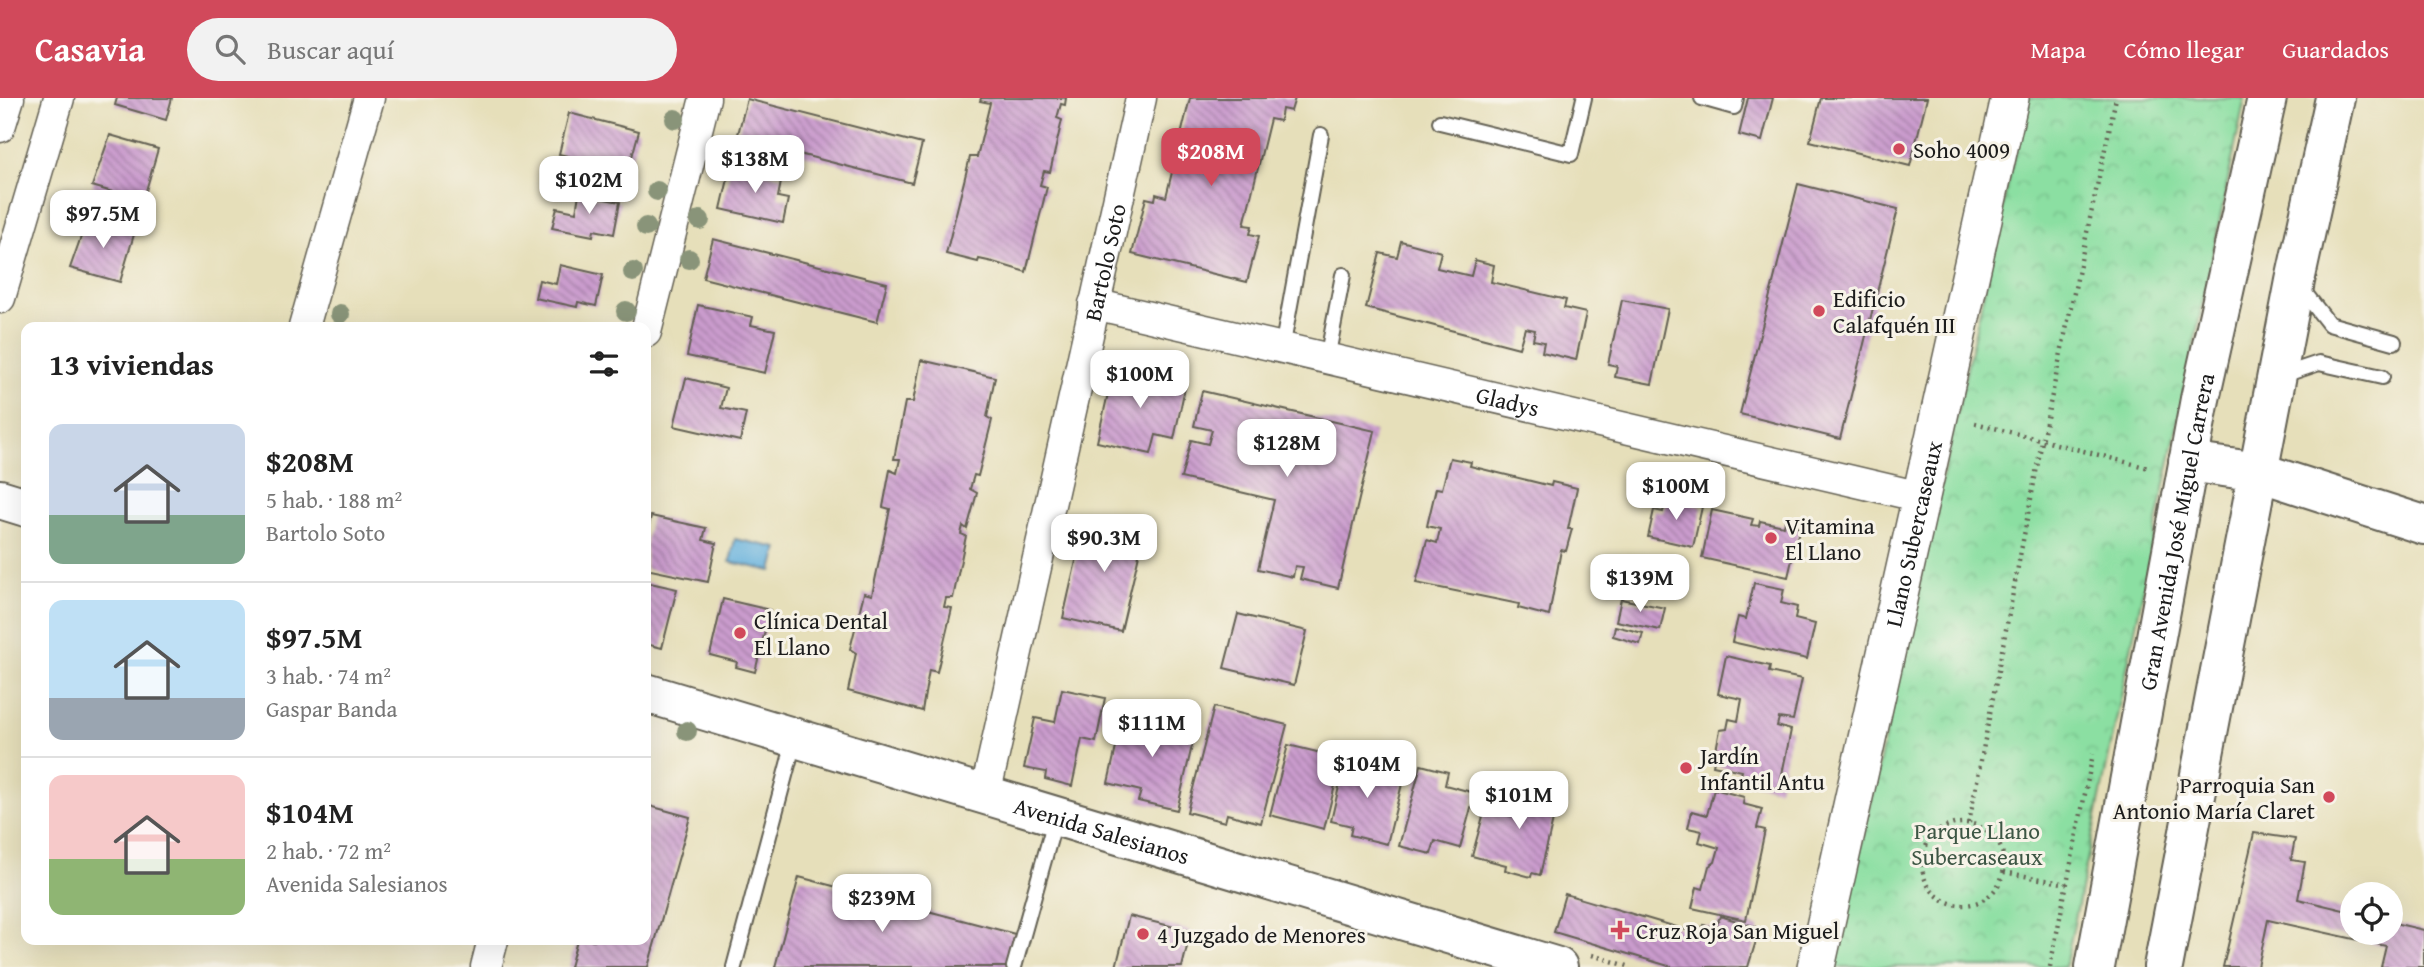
<!DOCTYPE html>
<html lang="es">
<meta charset="utf-8">
<style>
body{margin:0;font-family:"Gentium Book Plus",serif;background:#f2f2f2;color:#222;height:100vh;display:flex;flex-direction:column;font-size:26px;white-space:nowrap}
*{box-sizing:border-box;margin:0}
p{font-size:23px;color:#767676}
.icon{flex:none;width:38px;height:38px;fill:none;stroke:currentColor;stroke-width:2;stroke-linecap:round;stroke-linejoin:round}
.map{position:relative;flex:1;overflow:hidden}
.drawer{position:absolute;left:21px;top:224px;width:630px;height:623px;display:flex;flex-direction:column;background:#fff;border-radius:14px;box-shadow:0 7px 28px #0002}
.drawer>*{flex:none}
.buttons{position:absolute;left:2340px;top:784px;display:grid;gap:14px}
.buttons a{display:grid;place-items:center;width:63px;height:63px;border-radius:50%;background:#fff;box-shadow:0 7px 28px #0002;font-size:35px}
.price{position:absolute;translate:-50% -60px;padding:0 16px;border-radius:14px;background:#fff;color:#222;font-size:23px;line-height:46px;filter:drop-shadow(0 2px 4px #0008)}
.price::after{content:'';position:absolute;left:50%;top:42px;width:21px;height:16px;margin-left:-10px;background:inherit;clip-path:polygon(0 0,100% 0,50% 100%)}
.price.selected{background:#d1495b;color:#fff}
ul{padding:0;list-style:none}
li{display:flex;align-items:center;gap:21px;height:175px;padding:0 28px}
li+li{border-top:2px solid #e0e0e0}
li span{display:grid;place-items:center;flex:none;width:196px;height:140px;border-radius:14px;color:#555}
li>.icon{margin-inline-start:auto}
span .icon{width:84px;height:84px;fill:#fffc;stroke-width:1}
li b{font-size:30px}
h2{display:flex;justify-content:space-between;align-items:center;height:84px;padding:0 28px;font-size:30px}
header{display:flex;align-items:center;gap:42px;box-sizing:border-box;height:98px;padding:0 35px;background:#d1495b;color:#fff}
header strong{font-size:33px}
nav{display:flex;gap:38px;margin-inline-start:auto;font-size:24px}
.search{width:490px;height:63px;background:#f2f2f2;display:flex;align-items:center;gap:18px;box-sizing:border-box;padding:0 24px;border-radius:38px;color:#767676;font-size:26px}
.map>svg:first-child{display:block}
.park{fill:url(#park-crowns);stroke:#547e5f;stroke-width:2}
.water{fill:#64b0dd;stroke:#40667c;stroke-width:2}
.building{fill:url(#building-back-hatch)}
.lines{fill:none;stroke-linecap:round;stroke-linejoin:round}
.service-casing{stroke:#636053;stroke-width:18}
.minor-casing{stroke:#636053;stroke-width:33}
.tertiary-casing{stroke:#636053;stroke-width:40}
.secondary-casing{stroke:#636053;stroke-width:42}
.primary-casing{stroke:#636053;stroke-width:42}
.path{stroke:#636053;stroke-width:4.5;stroke-dasharray:2 5;stroke-linecap:butt}
.service{stroke:#fff;stroke-width:14}
.minor{stroke:#fff;stroke-width:30}
.tertiary{stroke:#fff;stroke-width:37}
.secondary{stroke:#fff;stroke-width:38}
.primary{stroke:#fff;stroke-width:38}
.tree{fill:#899479}
.poi-dot{fill:#d1495b;stroke:#f7f3e8;stroke-width:2.5}
.labels{text-anchor:middle;dominant-baseline:central;stroke-width:6;stroke-linejoin:round;paint-order:stroke}
.poi-label{font-size:23px;fill:#1c1c1c;stroke:#f7f3e8;text-anchor:start}
.street-label{font-size:23px;fill:#1c1c1c;stroke:#f7f3e8}
.park-label{font-size:23px;fill:#3d5644;stroke:#f7f3e8}
</style>
<header>
<strong>Casavia</strong>
<div class="search"><svg class="icon" aria-label="search" viewBox="0 0 24 24"><circle cx="10" cy="10" r="6"/><path d="M15 15l6 6"/></svg>Buscar aquí</div>
<nav><a>Mapa</a><a>Cómo llegar</a><a>Guardados</a></nav>
</header>
<div class="map">
<svg width="2424" height="869" viewBox="0 0 2424 869">
<defs>
<pattern id="park-crowns" width="20" height="18" patternUnits="userSpaceOnUse" patternTransform="scale(1.75)"><rect width="20" height="18" fill="#8bdfa2"/><path d="M2 6a3 3 0 1 1 6 0M12 15a3 3 0 1 1 6 0" fill="none" stroke="#77bf8b"/></pattern>
<pattern id="building-back-hatch" width="6" height="6" patternUnits="userSpaceOnUse" patternTransform="scale(1.75)"><rect width="6" height="6" fill="#ca9bcd"/><path d="M-1 5l2 2M0 0l6 6M5-1l2 2" fill="none" stroke="#a37ea6"/></pattern>
</defs>
<rect width="100%" height="100%" fill="#f7f3e8"/>
<filter id="ink" filterUnits="userSpaceOnUse"><feTurbulence type="fractalNoise" baseFrequency=".0143" numOctaves="2"/><feDisplacementMap in="SourceGraphic" scale="14" xChannelSelector="R" yChannelSelector="G"/><feConvolveMatrix kernelMatrix="1 2 1 2 8 2 1 2 1" color-interpolation-filters="sRGB"/></filter>
<filter id="wash" filterUnits="userSpaceOnUse"><feTurbulence type="fractalNoise" baseFrequency=".00686" numOctaves="4" result="noise"/><feDisplacementMap in="SourceGraphic" scale="28" xChannelSelector="R" yChannelSelector="G"/><feGaussianBlur stdDeviation="1.57" result="paint"/><feColorMatrix in="noise" values="0 0 0 0 0 0 0 0 0 0 0 0 0 0 0 0 0 1.4 0 .05"/><feComposite in="paint" operator="in"/></filter>
<g filter="url(#wash)">
<rect width="100%" height="100%" fill="#e6dfba"/>
<polygon class="park" points="2027,0 2245,0 2065,869 1834,869"/>
<polygon class="water" points="735,441 778,450 772,473 730,464"/>
<g id="blocks">
<g class="building">
<polygon points="117,0 172,0 166,22 115,7"/>
<polygon points="981,0 1066,0 1065,7 1061,6 1057,20 1062,22 1050,74 1044,73 1040,87 1047,89 1026,174 993,164 979,161 978,164 946,156 970,59 977,59 990,5 980,3"/>
<polygon points="1190,0 1295,0 1291,13 1282,11 1280,23 1270,21 1244,127 1252,128 1250,136 1259,138 1247,184 1132,156 1146,100 1155,102 1156,96 1166,99"/>
<polygon points="1748,0 1773,0 1762,43 1739,37"/>
<polygon points="1821,0 1927,0 1910,68 1810,43"/>
<polygon points="747,1 922,46 912,85 737,40"/>
<polygon points="569,15 639,33 630,66 614,62 612,69 559,56"/>
<polygon points="110,37 158,51 143,103 92,88"/>
<polygon points="731,68 782,79 778,99 788,101 783,125 721,111"/>
<polygon points="1798,86 1898,111 1840,341 1740,316"/>
<polygon points="579,96 620,104 614,136 594,132 593,138 552,130 557,110 576,114"/>
<polygon points="88,119 135,133 120,184 70,170"/>
<polygon points="713,141 887,185 877,224 703,180"/>
<polygon points="1401,143 1441,154 1437,170 1471,178 1475,162 1494,167 1491,184 1566,202 1564,210 1586,215 1576,262 1542,254 1544,244 1533,242 1535,232 1525,230 1519,250 1366,210 1380,155 1397,159"/>
<polygon points="560,167 603,177 596,208 578,204 577,209 535,200 539,182 556,186"/>
<polygon points="1622,202 1668,211 1652,286 1615,279 1617,268 1608,266"/>
<polygon points="698,207 753,219 751,227 775,232 765,275 687,258"/>
<polygon points="921,262 995,279 987,319 992,322 978,378 974,377 970,391 977,395 967,431 963,428 961,436 966,438 953,500 946,500 944,509 952,510 937,574 929,572 922,613 848,593 856,555 850,551 864,495 872,497 890,411 883,409 890,372 897,375 900,361 894,361 905,304 913,304"/>
<polygon points="1114,269 1186,285 1174,341 1156,337 1151,356 1097,344"/>
<polygon points="686,280 726,290 721,310 746,315 740,343 674,328"/>
<polygon points="1202,293 1375,333 1338,490 1300,481 1303,469 1295,468 1293,479 1258,471 1274,402 1181,380 1191,342 1208,346 1212,332 1194,328"/>
<polygon points="1450,360 1471,364 1470,368 1551,388 1552,384 1577,390 1568,431 1572,431 1566,453 1561,452 1549,518 1518,510 1519,506 1416,485 1427,442 1437,445 1440,431 1427,428 1436,390 1442,391"/>
<polygon points="1668,395 1688,400 1687,405 1702,409 1693,449 1648,439 1654,412 1663,414"/>
<polygon points="1712,412 1753,421 1751,427 1759,428 1760,423 1784,428 1785,423 1795,422 1799,432 1788,479 1702,460"/>
<polygon points="651,418 706,430 703,442 716,445 708,484 646,471 646,441"/>
<polygon points="1086,419 1145,431 1121,533 1063,520"/>
<polygon points="646,484 677,491 662,550 646,546"/>
<polygon points="1754,485 1784,491 1781,505 1797,509 1795,521 1815,526 1807,561 1732,544 1738,519 1746,521"/>
<polygon points="723,501 770,512 755,574 736,569 737,564 710,557"/>
<polygon points="1621,501 1665,510 1660,532 1616,523"/>
<polygon points="1238,516 1307,533 1294,587 1224,570"/>
<polygon points="1615,528 1643,535 1640,546 1613,538"/>
<polygon points="1726,558 1770,568 1769,574 1802,581 1793,622 1779,620 1777,628 1791,632 1779,691 1740,683 1742,673 1713,667 1720,632 1727,631 1729,621 1738,623 1742,601 1718,596"/>
<polygon points="1062,591 1105,600 1096,644 1082,641 1072,688 1045,681 1046,674 1024,670 1035,620 1055,624"/>
<polygon points="1214,609 1287,627 1261,725 1227,716 1225,724 1187,714"/>
<polygon points="1124,614 1196,631 1177,712 1138,703 1141,693 1108,685"/>
<polygon points="1288,647 1342,660 1324,731 1270,717"/>
<polygon points="1353,656 1380,663 1377,676 1403,682 1387,746 1350,737 1352,728 1331,723 1345,663 1351,665"/>
<polygon points="1421,667 1448,674 1445,687 1475,695 1460,750 1435,743 1431,756 1399,748"/>
<polygon points="1519,683 1560,692 1540,777 1532,775 1531,779 1505,772 1506,767 1472,758 1485,711 1511,718"/>
<polygon points="1714,691 1744,699 1743,706 1762,711 1757,730 1765,732 1746,822 1692,810 1697,789 1703,791 1709,768 1715,764 1719,750 1699,744 1702,733 1688,730 1692,713 1707,717"/>
<polygon points="646,707 690,719 648,869 570,869 577,842 646,842"/>
<polygon points="2254,735 2295,741 2291,762 2305,764 2298,801 2352,814 2352,835 2390,835 2390,824 2424,832 2424,869 2381,869 2386,848 2268,822 2258,869 2223,869"/>
<polygon points="799,779 1015,836 1007,869 775,869"/>
<polygon points="1565,796 1700,836 1703,827 1716,830 1720,818 1760,830 1748,869 1672,869 1554,834"/>
<polygon points="1129,818 1191,833 1182,869 1116,869"/>
</g>
</g>
</g>
<g filter="url(#ink)">
<use href="#blocks" fill-opacity="0" stroke="#636053" stroke-width="2"/>
<g class="lines">
<defs>
<g id="service">
<polyline points="1702,0 1734,9 1736,0"/>
<polyline points="1440,24 1571,56 1584,0"/>
<polyline points="2300,189 2329,226 2394,244"/>
<polyline points="1282,251 1321,37"/>
<polyline points="1327,261 1343,177"/>
<polyline points="2280,278 2319,265 2382,279"/>
<polyline points="734,869 795,640"/>
<polyline points="1014,869 1056,719"/>
</g>
<g id="minor">
<polyline points="0,29 9,0"/>
<polyline points="0,200 59,0"/>
<path id="s1" d="M 1094,206 L 1921,399"/>
<polyline points="304,229 369,0"/>
<polyline points="646,234 705,0"/>
<path id="s2" d="M 985,697 L 1141,0"/>
<polyline points="486,869 493,842"/>
</g>
<g id="tertiary">
<path id="s3" d="M 1816,869 L 2010,0"/>
</g>
<g id="secondary">
<polyline points="2188,364 2259,374 2424,427"/>
<polyline points="0,401 26,409"/>
<path id="s4" d="M 646,595 L 1558,869"/>
</g>
<g id="primary">
<path id="s5" d="M 2095,869 L 2200,301 L 2267,0"/>
<polyline points="2163,869 2295,183 2335,0"/>
</g>
</defs>
<use href="#service" class="service-casing"/>
<use href="#minor" class="minor-casing"/>
<use href="#tertiary" class="tertiary-casing"/>
<use href="#secondary" class="secondary-casing"/>
<use href="#primary" class="primary-casing"/>
<g class="path">
<polyline points="1975,325 2149,370"/>
<polyline points="1969,725 2042,343 2116,0"/>
<circle cx="1963" cy="766" r="41"/>
<polyline points="2004,774 2067,786"/>
<polyline points="1592,857 1631,869"/>
<polyline points="2050,869 2093,656"/>
</g>
<use href="#service" class="service"/>
<use href="#minor" class="minor"/>
<use href="#tertiary" class="tertiary"/>
<use href="#secondary" class="secondary"/>
<use href="#primary" class="primary"/>
</g>
<g class="tree">
<circle cx="675" cy="21" r="10"/>
<circle cx="657" cy="93" r="10"/>
<circle cx="700" cy="122" r="10"/>
<circle cx="646" cy="129" r="10"/>
<circle cx="689" cy="161" r="10"/>
<circle cx="633" cy="174" r="10"/>
<circle cx="626" cy="213" r="10"/>
<circle cx="340" cy="216" r="10"/>
<circle cx="687" cy="633" r="10"/>
</g>
</g>
<g class="poi-dot">
<circle cx="1899" cy="51" r="7"/>
<circle cx="1819" cy="213" r="7"/>
<circle cx="1771" cy="440" r="7"/>
<circle cx="740" cy="535" r="7"/>
<circle cx="1686" cy="670" r="7"/>
<circle cx="2329" cy="699" r="7"/>
<path d="M1616.5 821.5h7v7h7v7h-7v7h-7v-7h-7v-7h7z"/>
<circle cx="1143" cy="836" r="7"/>
</g>
<g class="labels">
<g class="poi-label">
<text x="1913" y="51">Soho 4009</text>
<text x="1833" y="200">Edificio<tspan x="1833" dy="26">Calafquén III</tspan></text>
<text x="1785" y="427">Vitamina<tspan x="1785" dy="26">El Llano</tspan></text>
<text x="754" y="522">Clínica Dental<tspan x="754" dy="26">El Llano</tspan></text>
<text x="1700" y="657">Jardín<tspan x="1700" dy="26">Infantil Antu</tspan></text>
<text x="2315" y="686" text-anchor="end">Parroquia San<tspan x="2315" dy="26">Antonio María Claret</tspan></text>
<text x="1636" y="832">Cruz Roja San Miguel</text>
<text x="1157" y="836">4 Juzgado de Menores</text>
</g>
<g class="street-label">
<text stroke="none"><textPath href="#s2" startOffset="546">Bartolo Soto</textPath></text>
<text stroke="none"><textPath href="#s1" startOffset="425">Gladys</textPath></text>
<text stroke="none"><textPath href="#s5" startOffset="443">Gran Avenida José Miguel Carrera</textPath></text>
<text stroke="none"><textPath href="#s3" startOffset="444">Llano Subercaseaux</textPath></text>
<text stroke="none"><textPath href="#s4" startOffset="476">Avenida Salesianos</textPath></text>
</g>
<g class="park-label">
<text x="1977" y="732">Parque Llano<tspan x="1977" dy="26">Subercaseaux</tspan></text>
</g>
</g>
</svg>
<div class="buttons">
<a><svg class="icon" aria-label="locate" viewBox="0 0 24 24"><circle cx="12" cy="12" r="6"/><path d="M12 2v4M12 18v4M2 12h4M18 12h4"/></svg></a>
</div>
<b class="price selected" style="left:1211px;top:90px">$208M</b>
<b class="price" style="left:755px;top:97px">$138M</b>
<b class="price" style="left:589px;top:118px">$102M</b>
<b class="price" style="left:103px;top:152px">$97.5M</b>
<b class="price" style="left:1140px;top:312px">$100M</b>
<b class="price" style="left:1287px;top:381px">$128M</b>
<b class="price" style="left:1676px;top:424px">$100M</b>
<b class="price" style="left:1104px;top:476px">$90.3M</b>
<b class="price" style="left:1640px;top:516px">$139M</b>
<b class="price" style="left:1152px;top:661px">$111M</b>
<b class="price" style="left:1367px;top:702px">$104M</b>
<b class="price" style="left:1519px;top:733px">$101M</b>
<b class="price" style="left:882px;top:836px">$239M</b>
<section class="drawer">
<h2>13 viviendas<svg class="icon" aria-label="filters" viewBox="0 0 24 24"><path d="M4 7h16M4 17h16"/><circle cx="9" cy="7" r="2"/><circle cx="15" cy="17" r="2"/></svg></h2>
<ul>
<li><span style="background:linear-gradient(#c9d6e8 65%,#7fa58c 0)"><svg class="icon" aria-label="home" viewBox="0 0 24 24"><path d="M3 11l9-7 9 7M6 9v11h12V9"/></svg></span><div><b>$208M</b><p>5 hab. · 188 m²</p><p>Bartolo Soto</p></div></li>
<li><span style="background:linear-gradient(#bfe0f5 70%,#9aa5b1 0)"><svg class="icon" aria-label="home" viewBox="0 0 24 24"><path d="M3 11l9-7 9 7M6 9v11h12V9"/></svg></span><div><b>$97.5M</b><p>3 hab. · 74 m²</p><p>Gaspar Banda</p></div></li>
<li><span style="background:linear-gradient(#f6c9c9 60%,#8fb573 0)"><svg class="icon" aria-label="home" viewBox="0 0 24 24"><path d="M3 11l9-7 9 7M6 9v11h12V9"/></svg></span><div><b>$104M</b><p>2 hab. · 72 m²</p><p>Avenida Salesianos</p></div></li>
</ul>
</section>
</div>
